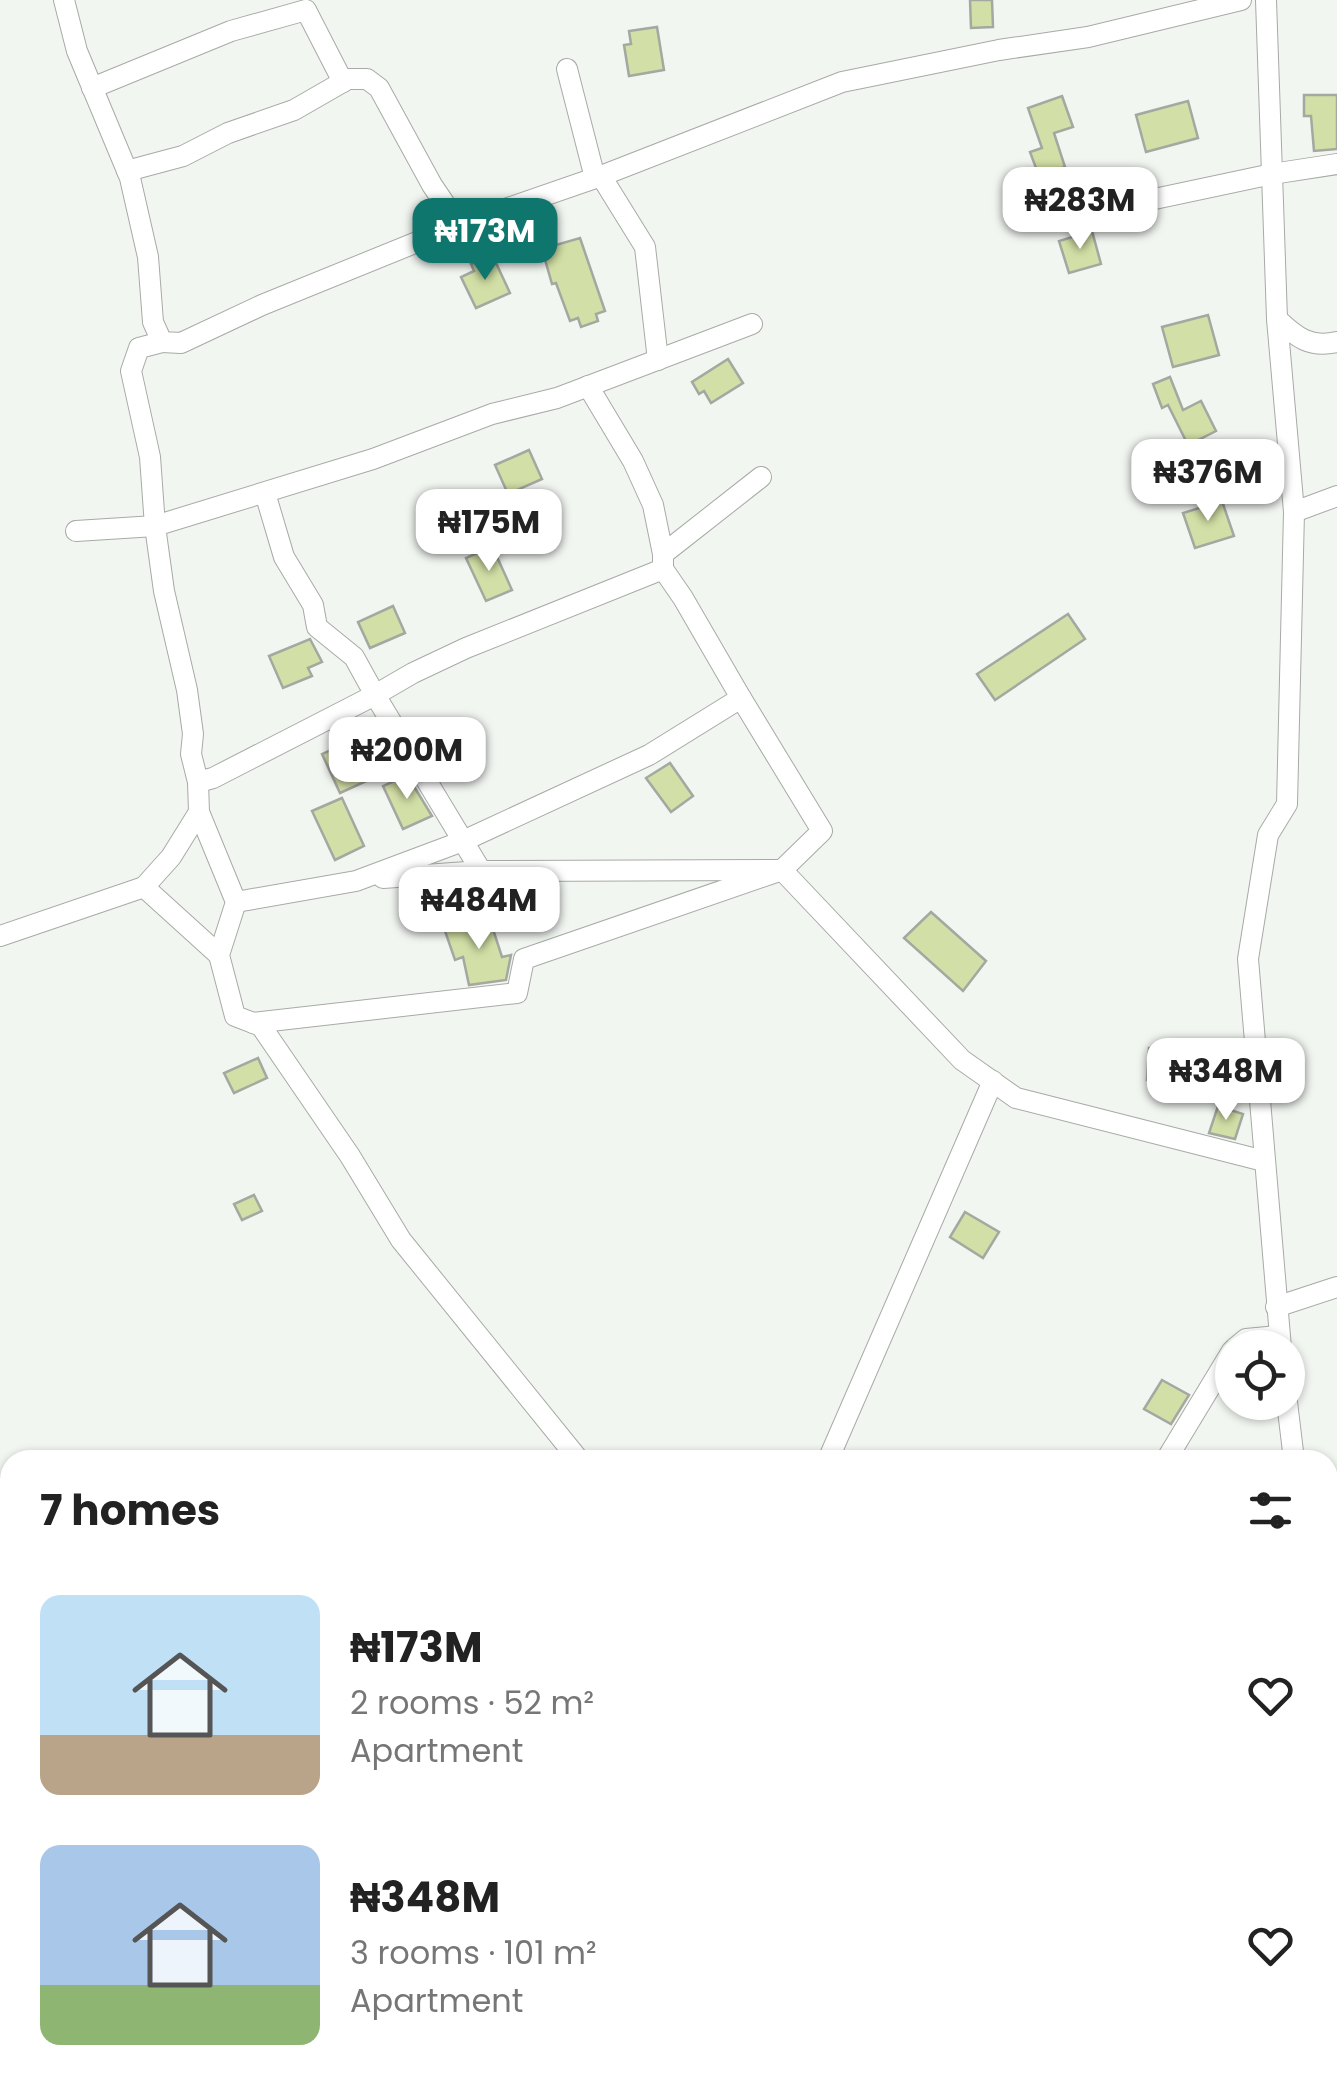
<!DOCTYPE html>
<meta charset="utf-8">
<style>
body{margin:0;font-family:Poppins,sans-serif;background:#f2f2f2;color:#222;height:100vh;display:flex;flex-direction:column;font-size:38px;white-space:nowrap}
*{box-sizing:border-box;margin:0}
p{font-size:32px;color:#767676}
.icon{flex:none;width:55px;height:55px;fill:none;stroke:currentColor;stroke-width:2;stroke-linecap:round;stroke-linejoin:round}
.map{position:relative;flex:1;overflow:hidden}
.drawer{position:absolute;left:0px;top:1450px;width:1338px;height:640px;display:flex;flex-direction:column;background:#fff;border-radius:30px 30px 0 0;box-shadow:0 2px 8px #0004}
.drawer>*{flex:none}
.buttons{position:absolute;left:1215px;top:1330px;display:grid;gap:20px}
.buttons a{display:grid;place-items:center;width:90px;height:90px;border-radius:50%;background:#fff;box-shadow:0 2px 8px #0004;font-size:50px}
.price{position:absolute;translate:-50% -85px;padding:0 22px;border-radius:20px;background:#fff;color:#222;font-size:32px;line-height:65px;filter:drop-shadow(0 2px 5px #0008)}
.price::after{content:'';position:absolute;left:50%;top:60px;width:30px;height:22px;margin-left:-15px;background:inherit;clip-path:polygon(0 0,100% 0,50% 100%)}
.price.on{background:#0f766e;color:#fff}
ul{padding:0;list-style:none}
li{display:flex;align-items:center;gap:30px;height:250px;padding:0 40px}
li span{display:grid;place-items:center;flex:none;width:280px;height:200px;border-radius:20px;color:#555}
li>.icon{margin-inline-start:auto}
span .icon{width:120px;height:120px;fill:#fffc;stroke-width:1}
li b{font-size:42px}
h2{display:flex;justify-content:space-between;align-items:center;height:120px;padding:0 40px;font-size:42px}
.map>svg:first-child{display:block}
.building{fill:#d2dfa6;stroke:#a5a7a1;stroke-width:2.5}
.lines{fill:none;stroke-linecap:round;stroke-linejoin:round}
.minor-casing{stroke:#a7aaa6;stroke-width:22}
.minor{stroke:#fff;stroke-width:20}
</style>
<div class="map">
<svg width="1337" height="2090" viewBox="0 0 1337 2090">
<rect width="100%" height="100%" fill="#f2f6f1"/>
<g class="building">
<polygon points="970,0 992,0 993,27 971,28"/>
<polygon points="657,27 664,70 629,76 624,45 631,44 629,31"/>
<polygon points="1304,95 1337,95 1337,149 1314,151 1311,116 1304,116"/>
<polygon points="1062,96 1073,127 1054,133 1065,167 1039,176 1030,152 1042,148 1028,108"/>
<polygon points="1188,101 1198,138 1146,152 1136,115"/>
<polygon points="1092,231 1101,264 1069,273 1059,241"/>
<polygon points="580,238 605,311 596,314 598,321 581,327 578,318 570,321 556,283 552,284 542,249"/>
<polygon points="484,258 488,267 496,263 510,293 476,308 461,277 474,271 471,264"/>
<polygon points="1208,315 1219,355 1173,367 1162,327"/>
<polygon points="728,359 743,383 711,403 704,391 699,394 692,382"/>
<polygon points="1170,377 1183,410 1201,401 1216,431 1188,445 1168,405 1162,408 1153,384"/>
<polygon points="529,450 542,479 508,494 495,465"/>
<polygon points="1222,501 1234,536 1195,548 1183,513"/>
<polygon points="492,546 512,590 486,601 466,558"/>
<polygon points="393,606 405,633 370,648 358,622"/>
<polygon points="1068,614 1085,639 995,700 977,674"/>
<polygon points="310,639 322,662 308,668 312,676 283,688 269,656"/>
<polygon points="353,740 371,779 340,793 322,754"/>
<polygon points="670,763 693,796 671,812 646,778"/>
<polygon points="407,775 432,816 403,829 383,786"/>
<polygon points="342,798 364,846 335,860 312,811"/>
<polygon points="931,912 986,961 963,991 904,938"/>
<polygon points="489,917 502,957 511,955 506,980 469,985 463,957 455,960 445,931"/>
<polygon points="1149,1048 1176,1049 1174,1081 1147,1080"/>
<polygon points="258,1058 267,1078 234,1093 224,1073"/>
<polygon points="1218,1106 1243,1114 1235,1139 1209,1133"/>
<polygon points="254,1195 262,1211 242,1220 234,1204"/>
<polygon points="965,1212 999,1232 983,1258 950,1237"/>
<polygon points="1162,1380 1189,1395 1171,1424 1144,1409"/>
</g>
<g class="lines">
<defs>
<g id="minor">
<polyline points="64,0 77,51 130,178 148,257 153,322 162,342 181,343 262,305 459,225 601,176 842,82 999,50 1088,37 1241,0"/>
<polyline points="1266,0 1277,319 1294,512 1287,804 1268,835 1248,959 1281,1348"/>
<polyline points="567,69 595,178"/>
<polyline points="92,88 231,31 306,10 343,82"/>
<polyline points="127,171 183,156 228,133 294,110 348,79 367,79 379,88 432,185 459,225"/>
<polyline points="601,176 645,247 658,360"/>
<polyline points="1065,218 1272,174 1337,164"/>
<path d="M 1277,319 C 1297,338 1310,348 1337,342"/>
<polyline points="588,386 633,461 653,505 663,554 761,477"/>
<polyline points="265,493 284,557 313,605 317,627 354,657 375,695 413,673 466,648 663,569 663,554"/>
<polyline points="1294,512 1337,496"/>
<polyline points="76,531 155,526 150,457 131,371 139,348 162,342"/>
<polyline points="663,569 683,598 741,698 649,755 463,841 375,695 213,778 198,782 191,754 193,734 187,690 164,591 155,526 373,459 492,414 557,398 752,324"/>
<polyline points="198,782 199,812 236,902 219,955 235,1016 261,1026 350,1156 401,1240 579,1460"/>
<polyline points="383,878 481,871"/>
<polyline points="144,887 171,857 199,812"/>
<polyline points="236,902 356,881 463,841 481,871 782,870 822,831 741,698"/>
<polyline points="0,936 144,887 219,955"/>
<polyline points="253,1023 517,993 524,959 782,870 962,1060 1016,1098 1264,1161"/>
<polyline points="1276,1307 1337,1287"/>
<polyline points="1235,1348 1246,1339 1279,1336"/>
<polyline points="1287,1402 1294,1460"/>
<polyline points="828,1460 993,1081"/>
<polyline points="1166,1460 1232,1351"/>
<polyline points="1328,1730 1337,1753"/>
<polyline points="0,1779 10,1779"/>
<polyline points="1337,1826 1337,1892"/>
<polyline points="0,1905 10,1907"/>
<polyline points="546,2080 570,2090"/>
<polyline points="741,2090 746,2080"/>
</g>
</defs>
<use href="#minor" class="minor-casing"/>
<use href="#minor" class="minor"/>
</g>
</svg>
<div class="buttons">
<a><svg class="icon" aria-label="locate" viewBox="0 0 24 24"><circle cx="12" cy="12" r="6"/><path d="M12 2v4M12 18v4M2 12h4M18 12h4"/></svg></a>
</div>
<b class="price" style="left:1080px;top:252px">₦283M</b>
<b class="price on" style="left:485px;top:283px">₦173M</b>
<b class="price" style="left:1208px;top:524px">₦376M</b>
<b class="price" style="left:489px;top:574px">₦175M</b>
<b class="price" style="left:407px;top:802px">₦200M</b>
<b class="price" style="left:479px;top:952px">₦484M</b>
<b class="price" style="left:1226px;top:1123px">₦348M</b>
<section class="drawer">
<h2>7 homes<svg class="icon" aria-label="filters" viewBox="0 0 24 24"><path d="M4 7h16M4 17h16"/><circle cx="9" cy="7" r="2"/><circle cx="15" cy="17" r="2"/></svg></h2>
<ul>
<li><span style="background:linear-gradient(#bfe0f5 70%,#b9a48a 0)"><svg class="icon" aria-label="home" viewBox="0 0 24 24"><path d="M3 11l9-7 9 7M6 9v11h12V9"/></svg></span><div><b>₦173M</b><p>2 rooms · 52 m²</p><p>Apartment</p></div><svg class="icon" aria-label="heart" viewBox="0 0 24 24"><path d="M12 20l-8-8c-3-5 5-10 8-4 3-6 11-1 8 4z"/></svg></li>
<li><span style="background:linear-gradient(#a9c7e8 70%,#8fb573 0)"><svg class="icon" aria-label="home" viewBox="0 0 24 24"><path d="M3 11l9-7 9 7M6 9v11h12V9"/></svg></span><div><b>₦348M</b><p>3 rooms · 101 m²</p><p>Apartment</p></div><svg class="icon" aria-label="heart" viewBox="0 0 24 24"><path d="M12 20l-8-8c-3-5 5-10 8-4 3-6 11-1 8 4z"/></svg></li>
</ul>
</section>
</div>
